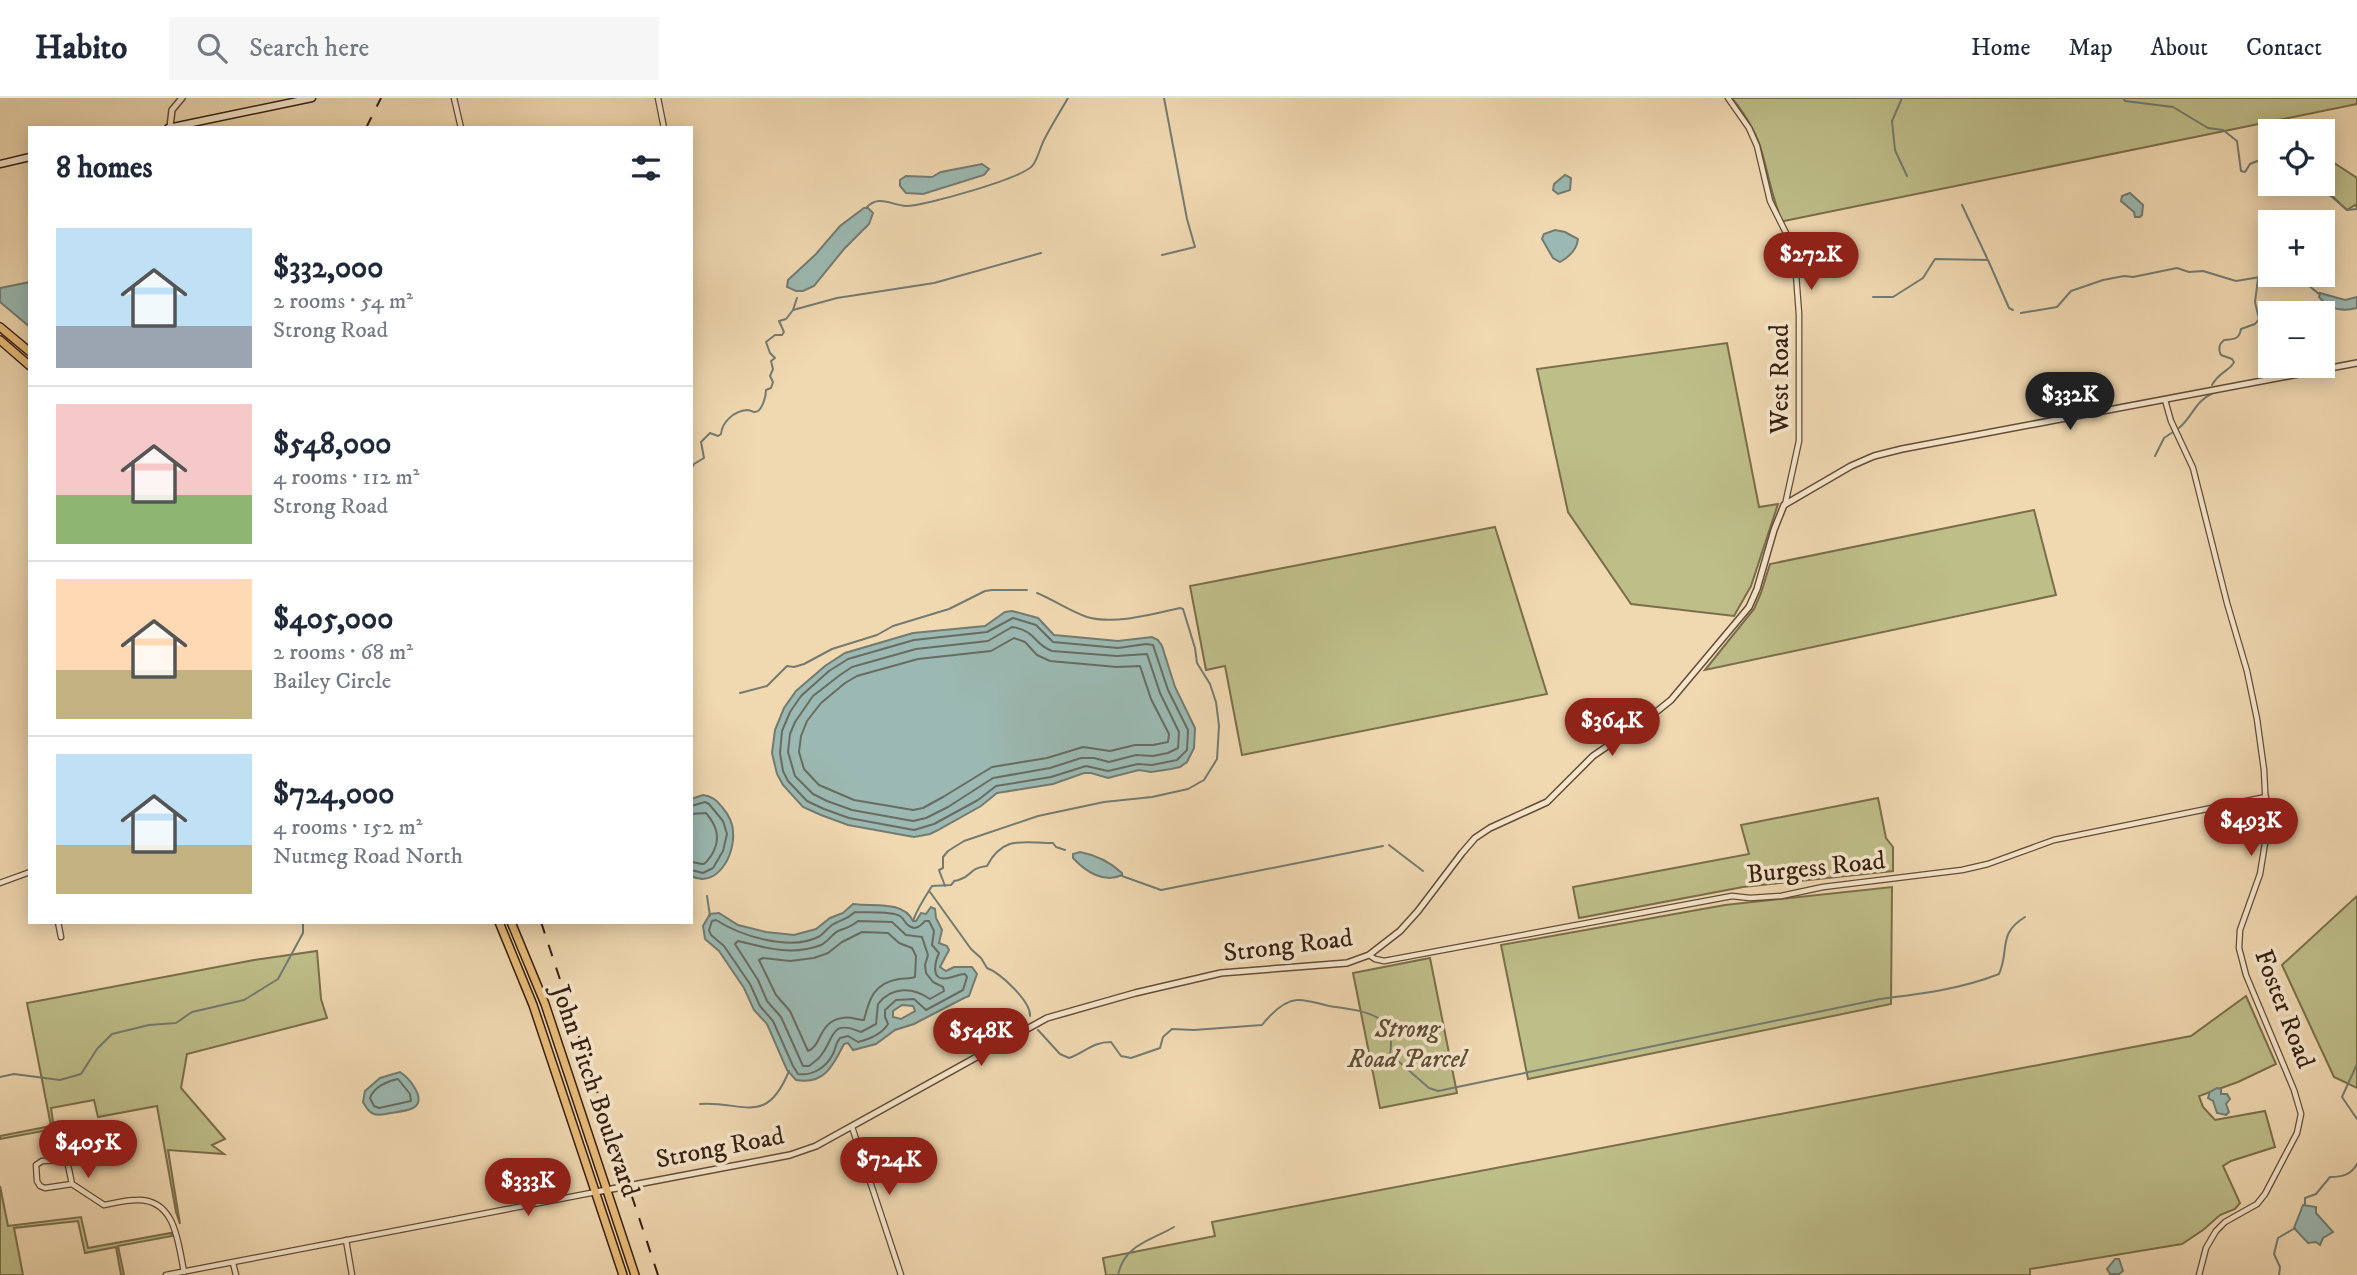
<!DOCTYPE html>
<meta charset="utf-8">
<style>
body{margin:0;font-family:"IM FELL DW Pica",serif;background:#f6f6f7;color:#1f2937;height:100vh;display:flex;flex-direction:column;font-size:26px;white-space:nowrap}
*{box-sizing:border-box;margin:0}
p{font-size:23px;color:#747a83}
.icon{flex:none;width:38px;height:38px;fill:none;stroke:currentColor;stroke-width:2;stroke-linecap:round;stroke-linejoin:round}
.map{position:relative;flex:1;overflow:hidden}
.side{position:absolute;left:28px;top:28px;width:665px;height:798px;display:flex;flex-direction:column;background:#fff;border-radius:0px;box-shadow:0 4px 18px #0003}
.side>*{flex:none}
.controls{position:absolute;left:2258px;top:21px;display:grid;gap:14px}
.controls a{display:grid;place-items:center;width:77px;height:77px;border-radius:0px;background:#fff;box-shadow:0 4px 18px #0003;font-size:35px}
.price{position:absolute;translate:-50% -60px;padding:0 16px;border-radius:24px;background:#8f2418;color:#fff;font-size:23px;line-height:46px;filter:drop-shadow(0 2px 4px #0008)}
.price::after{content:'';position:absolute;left:50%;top:42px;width:21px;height:16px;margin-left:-10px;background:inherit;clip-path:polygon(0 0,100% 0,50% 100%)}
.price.selected{background:#222;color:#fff}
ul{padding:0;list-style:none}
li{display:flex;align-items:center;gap:21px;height:175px;padding:0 28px}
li+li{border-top:2px solid #e0e1e3}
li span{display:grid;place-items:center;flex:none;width:196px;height:140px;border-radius:0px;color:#555}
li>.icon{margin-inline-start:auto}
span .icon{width:84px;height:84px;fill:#fffc;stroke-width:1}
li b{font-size:30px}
h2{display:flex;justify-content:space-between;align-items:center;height:84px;padding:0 28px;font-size:30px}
header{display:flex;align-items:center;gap:42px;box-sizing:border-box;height:98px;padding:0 35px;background:#fff;border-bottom:2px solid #e0e1e3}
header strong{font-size:33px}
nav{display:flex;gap:38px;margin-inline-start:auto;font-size:24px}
.search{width:490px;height:63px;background:#f6f6f7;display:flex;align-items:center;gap:18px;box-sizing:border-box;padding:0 24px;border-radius:0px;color:#747a83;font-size:26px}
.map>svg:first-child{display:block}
.green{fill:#bebe89;stroke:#7a6e4c;stroke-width:2}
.water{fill:#9bb9b2;stroke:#737b71;stroke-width:2;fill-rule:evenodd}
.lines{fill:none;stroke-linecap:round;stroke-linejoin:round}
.shore{stroke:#686c61;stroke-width:2}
.stream{stroke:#737b71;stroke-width:2}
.minor-casing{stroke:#644c38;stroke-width:7}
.tertiary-casing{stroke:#644c38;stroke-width:8}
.secondary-casing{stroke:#361e10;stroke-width:9}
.trunk-casing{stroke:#361e10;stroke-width:10}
.minor{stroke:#f5e6cc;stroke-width:4.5}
.tertiary{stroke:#f5e6cc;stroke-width:5}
.secondary{stroke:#f5e6cc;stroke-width:6}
.trunk{stroke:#e8bc78;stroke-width:7}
.rail{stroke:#361e10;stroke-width:2;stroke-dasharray:12 12;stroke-linecap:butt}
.labels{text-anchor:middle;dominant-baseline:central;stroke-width:7;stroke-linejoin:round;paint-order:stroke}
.street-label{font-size:26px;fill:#361e10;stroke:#f5e6cc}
.park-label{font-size:26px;font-style:italic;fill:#5f4e34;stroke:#f5e6cc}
</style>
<header>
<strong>Habito</strong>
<div class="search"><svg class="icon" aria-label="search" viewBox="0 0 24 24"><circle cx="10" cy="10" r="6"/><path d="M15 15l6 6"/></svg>Search here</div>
<nav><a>Home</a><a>Map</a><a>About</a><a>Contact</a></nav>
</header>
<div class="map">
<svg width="2357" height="1177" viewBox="0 0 2357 1177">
<rect width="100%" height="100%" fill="#f0d8b1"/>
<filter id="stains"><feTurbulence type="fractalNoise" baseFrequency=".00286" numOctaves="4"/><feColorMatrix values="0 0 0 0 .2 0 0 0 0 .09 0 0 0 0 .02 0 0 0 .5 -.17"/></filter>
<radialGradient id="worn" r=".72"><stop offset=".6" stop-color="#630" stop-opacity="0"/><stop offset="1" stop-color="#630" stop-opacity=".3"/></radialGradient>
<g class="green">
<path d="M 1732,0 L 2357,0 L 2357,6 L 1784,123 L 1782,123 C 1771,98 1768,73 1760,48 C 1754,30 1743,14 1732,0 Z"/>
<path d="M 2322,57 L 2357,80 L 2357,109 L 2355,107 L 2347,112 C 2323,91 2322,88 2322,57 Z"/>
<polygon points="1727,245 1759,409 1778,406 1751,488 1734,518 1631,506 1568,414 1537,271"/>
<polygon points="2034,412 2056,497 1705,572 1754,511 1761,495 1770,466"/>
<polygon points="1495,429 1547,596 1242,657 1225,568 1206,572 1190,488"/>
<polygon points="1878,700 1886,740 1893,749 1893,773 1743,789 1579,820 1573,789 1749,756 1741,727"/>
<polygon points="1892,789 1891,906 1528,981 1501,847 1725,807"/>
<polygon points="2357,798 2357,990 2334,979 2282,867"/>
<polygon points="317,853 321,901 327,920 187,956 181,990 225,1041 212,1047 224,1056 168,1052 180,1126 176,1114 157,1008 98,1019 94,1002 51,1010 54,1031 0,1041 0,1038 51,1028 27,905 254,862"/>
<polygon points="1430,860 1457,995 1380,1010 1353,875"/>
<polygon points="2246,898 2276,966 2238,984 2199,998 2203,1009 2215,1022 2265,1013 2275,1049 2231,1063 2223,1068 2240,1105 2235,1111 2220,1117 2203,1132 2182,1146 2030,1171 2030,1177 1106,1177 1103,1160 1215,1138 1212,1124 2191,938"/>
<polygon points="0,1088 8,1128 81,1119 88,1150 171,1135 172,1138 118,1148 124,1177 121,1177 116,1149 85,1155 78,1123 14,1130 23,1177 0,1177"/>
</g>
<g class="water">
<polygon points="982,66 989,71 984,77 923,96 906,95 900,88 900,82 906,78 932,79 941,74"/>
<polygon points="1565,77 1571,80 1570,92 1558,96 1553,92 1554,86"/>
<polygon points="2130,95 2143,107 2142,117 2140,119 2135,119 2134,114 2121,103 2122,98"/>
<polygon points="864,110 868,110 873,115 869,126 844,151 814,188 803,193 796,193 787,189 788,182 816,156 840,128"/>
<path d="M 1555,132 L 1565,134 L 1578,141 C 1577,151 1569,159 1560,164 L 1553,160 L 1542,141 L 1544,136 Z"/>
<polygon points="30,184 30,229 0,204 0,190"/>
<path d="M 2320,195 L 2345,202 L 2357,199 L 2357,210 C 2342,214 2329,212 2319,199 Z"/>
<polygon points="1012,513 1038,520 1054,537 1118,543 1152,539 1158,542 1162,548 1175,589 1195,630 1194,650 1187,664 1180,669 1171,671 1151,674 1139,672 1108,680 1091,675 1084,675 1053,686 997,695 981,708 938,732 930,736 914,739 848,727 821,717 803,709 783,687 777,676 772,655 775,632 784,610 796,593 825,568 845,555 913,535 985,528 1005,514"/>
<path d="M 703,697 C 712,698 717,702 722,709 C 728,716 733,724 733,734 C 735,757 717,791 691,778 L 691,701 Z"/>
<path d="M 1080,754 C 1096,757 1110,764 1122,775 L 1122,777 C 1104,786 1085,773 1073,760 L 1073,756 Z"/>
<path d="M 853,806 C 873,809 903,802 913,823 L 916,823 L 921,815 L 926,816 L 931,809 L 935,811 L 936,820 L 942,832 L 939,845 L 947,848 L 949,852 L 940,869 L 946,873 L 954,869 L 972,869 L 977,876 L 969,898 L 964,900 L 914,926 L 895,932 L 876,946 L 853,952 L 848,945 L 844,946 C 833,968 824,987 796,982 L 787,972 L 767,926 L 754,912 L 744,890 L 719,853 L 705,841 L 703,828 L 710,816 L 719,815 L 738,827 L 766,834 L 794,837 L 816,831 L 830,820 L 843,815 ZM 902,907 L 913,908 L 915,913 L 901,921 L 893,919 L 893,913 Z"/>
<path d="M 400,974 C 409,980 428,1002 413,1010 C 407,1013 397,1014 391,1015 C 385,1016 379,1018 374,1016 C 368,1014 366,1009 363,1004 L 365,993 L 380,980 Z"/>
<polygon points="2217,990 2221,991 2221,996 2227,996 2230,1001 2226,1006 2229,1014 2226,1017 2217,1015 2213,1003 2208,1000 2210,994"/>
<polygon points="2303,1107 2316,1109 2316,1115 2333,1134 2323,1140 2320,1147 2316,1144 2308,1145 2294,1130"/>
<polygon points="2115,1161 2119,1161 2123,1173 2119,1176 2110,1176 2107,1171"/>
</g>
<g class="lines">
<g class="shore">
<polygon points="1013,520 1036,527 1053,544 1118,550 1146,546 1153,547 1168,592 1188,632 1187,652 1177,662 1152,667 1138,666 1108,673 1086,668 1051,679 996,688 978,702 934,726 914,732 849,720 824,711 807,703 788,683 783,673 780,655 782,633 790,614 801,598 829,573 848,561 914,542 987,534"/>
<path d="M 1012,529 C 1037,533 1033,546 1052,553 L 1117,558 L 1147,556 L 1160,595 L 1179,634 L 1178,650 L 1168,655 L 1153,658 L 1136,657 L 1109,664 L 1094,660 L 1081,660 L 1050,670 L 993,680 L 948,709 L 926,720 L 913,723 L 852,712 L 827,703 L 813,696 L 795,678 L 788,654 L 790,636 L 795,624 L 813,598 L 840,577 L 852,569 L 916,551 L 988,543 Z"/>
<polygon points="1014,540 1025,544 1037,557 1050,563 1117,569 1140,568 1151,601 1169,636 1168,644 1153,647 1135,647 1110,653 1083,649 1047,660 992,669 943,699 923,710 913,712 854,702 819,687 804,671 799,654 801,638 807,623 821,605 845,585 857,578 918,561 991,553"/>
<polyline points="691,708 705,704 709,706 723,723 727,736 723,753 713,770 703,775 691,772"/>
<path d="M 691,716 L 706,715 C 718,729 721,742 711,758 C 709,760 706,766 703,766 C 699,766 695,764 691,764"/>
<path d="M 855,814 C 866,815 891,813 900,818 C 905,821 905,827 911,829 C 917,832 921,827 925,823 L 929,823 L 934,833 L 932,847 L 939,855 C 935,864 930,884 948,880 C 955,879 958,876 965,876 L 967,879 L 963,892 L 926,912 L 914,901 L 896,902 L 885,912 L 885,919 L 888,926 C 882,936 870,941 858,944 L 848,938 L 840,940 C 835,946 836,950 833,956 C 826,970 812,978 798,976 L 793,968 L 773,923 L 760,908 L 750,886 L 724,848 L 711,837 L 709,832 L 712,823 L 716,822 C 741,838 791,854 820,838 C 824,835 828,830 832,827 C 841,821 845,823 855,814 Z"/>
<path d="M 858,823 L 892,824 L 906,837 L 922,839 L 928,857 L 925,867 L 926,875 L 933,884 L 943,889 L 944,893 L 930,901 C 913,889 892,888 878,906 L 876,926 L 861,934 C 830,921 835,939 822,956 C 819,961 814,964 809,968 L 803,968 L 781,919 L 767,903 L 758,882 L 735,846 L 738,843 C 766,850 793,858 821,847 C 828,844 832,836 838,833 C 846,830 851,829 858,823 Z"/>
<path d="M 862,834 L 888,835 L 899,845 L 912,850 L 916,858 L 915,879 C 910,881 905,880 899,881 C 874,885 869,901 864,922 C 857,922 850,918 842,920 C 818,924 822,948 808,953 L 790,913 L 776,897 L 759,862 L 763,860 L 790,863 L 814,860 L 828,855 L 842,844 Z"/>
<path d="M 398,981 L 410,996 L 411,1003 L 379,1010 L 374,1008 L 370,1000 C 374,989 387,983 398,981 Z"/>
</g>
<g class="stream">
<polyline points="1902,0 1892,23 1895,52 1907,78"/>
<polyline points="2123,0 2125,3 2173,9 2208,30 2223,32 2237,43 2241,73 2245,74 2250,66 2257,63 2270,71"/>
<polyline points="2315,86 2319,93 2331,98 2347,112 2357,111"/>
<polyline points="1962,107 1987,160"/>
<path d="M 866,110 C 878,96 891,107 906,108 C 924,108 1024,80 1033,67 C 1038,60 1040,50 1044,42 C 1051,28 1060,14 1068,0"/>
<polyline points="1162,157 1195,149 1187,121 1164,0"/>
<polyline points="2296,177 2319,196"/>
<polyline points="1873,199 1893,199 1923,180 1935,161 1988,162 2009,210 2013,212"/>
<polyline points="793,212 837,200 934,185 1041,155"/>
<polyline points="2021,215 2057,209 2071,193 2103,182 2124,178 2133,179 2177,170 2189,174 2203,173 2236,183 2272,177"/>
<path d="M 2212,287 C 2219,274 2231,272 2234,264 L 2232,261 L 2221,257 C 2218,251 2219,246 2224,242 C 2234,241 2239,242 2241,231 L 2255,226 L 2259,221 L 2255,204 L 2258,181"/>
<path d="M 2179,330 C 2194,317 2194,304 2213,295"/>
<polyline points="2155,358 2164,340 2173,334"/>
<path d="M 691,371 L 694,366 L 704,360 L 701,344 L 710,335 L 718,338 L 721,336 C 722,324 734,313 747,312 C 752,312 753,316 758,313 C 763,309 766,298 766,292 L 771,290 L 773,284 L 770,278 L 773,271 L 771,263 L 775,260 L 770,255 L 766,244 L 775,237 L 782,237 L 784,234 L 779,223 L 786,221 L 793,212 L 797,200"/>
<polyline points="740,595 767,588 787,568 794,569 804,566 832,551 877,537 893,528 949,511 985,493 992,492 1027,492"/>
<polyline points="1389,747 1423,773"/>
<polyline points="1122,778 1161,792 1383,748"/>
<path d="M 945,788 L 939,772 L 943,770 L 943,759 L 948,753 L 964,743 L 1038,718 L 1104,704 L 1152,699 L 1188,691 L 1204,682 L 1217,661 L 1219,628 L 1216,604 L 1210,586 L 1197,565 L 1195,550 L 1183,511 L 1180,510 C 1154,516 1114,527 1087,519 C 1070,513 1054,502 1037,495"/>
<path d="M 930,794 L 971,851 L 981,860 L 987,870 C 1000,875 1031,903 1030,918"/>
<polyline points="707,798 710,818"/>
<path d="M 913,823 C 917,811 925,799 932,788 L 951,787 C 959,778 950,786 961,781 C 973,777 969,770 987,768 C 1003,737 1023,745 1053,745 L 1056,749 L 1065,752"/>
<path d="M 1038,932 L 1060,956 L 1069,960 C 1086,954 1092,944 1111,944 L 1121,958 L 1131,960 L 1160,950 L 1163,939 L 1172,931 L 1194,932 L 1262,927 C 1270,917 1283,903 1297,902 C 1306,901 1319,906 1329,908 C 1359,913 1398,913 1390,956 L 1429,990 L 1438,993 L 1880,901 C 1921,896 1961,891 1999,876 C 2010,852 1997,836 2025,819"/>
<polyline points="2357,966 2342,999 2357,1021"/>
<polyline points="0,979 14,976 60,982 81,976 97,951 112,936 149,927 176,925 192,914 244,902 278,881 303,835 303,824"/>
<path d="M 700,1006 C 744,1003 766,1029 789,973"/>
<path d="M 2305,1107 L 2305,1100 L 2316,1096 L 2330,1079 C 2342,1079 2351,1077 2357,1066"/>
<polyline points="0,1176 1,1177"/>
<path d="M 1118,1177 C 1124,1147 1150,1143 1174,1129"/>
<polyline points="2279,1177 2280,1169 2274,1156 2278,1140 2295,1130"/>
</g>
<defs>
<g id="minor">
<polyline points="454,0 461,30"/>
<polyline points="658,0 664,30"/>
<polyline points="1728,0 1749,30 1757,48 1770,103 1789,141 1795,163 1799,216 1799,343 1785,407"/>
<polyline points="2165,302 2171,323 2193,370 2227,505 2247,573 2257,621 2264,672 2267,733 2260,776 2240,832 2239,850 2246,877 2294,992 2301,1016 2297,1035 2265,1096 2257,1106 2225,1124 2216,1133 2206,1150 2199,1177"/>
<polyline points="0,785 30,774"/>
<polyline points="58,824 61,839"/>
<polyline points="1369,857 1375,861 1384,863 1732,798 1750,800 1781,798 1823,789 1962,772 1988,766 2054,742 2266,699"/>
<polyline points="852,1029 901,1177"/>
<path d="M 72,1086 L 45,1090 L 40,1088 L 37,1083 L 36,1067 L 42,1063 L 64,1062 L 68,1067 L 72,1086 L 104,1107 C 115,1105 126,1102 137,1102 C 176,1101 178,1145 184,1174"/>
<polyline points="346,1142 352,1177"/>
<polyline points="233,1165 236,1177"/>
<polyline points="166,1177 596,1094"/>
</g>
<g id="tertiary">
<polyline points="170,29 172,12 182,0"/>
<polyline points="596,1094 790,1057 816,1048 1047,920 1135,895 1221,875 1347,865 1369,857 1400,833 1418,813 1462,755 1475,740 1490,730 1547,704 1593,658 1650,619 1671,602 1749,509 1757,491 1774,432 1784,407 1851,368 1874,358 1902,351 2357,265"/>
</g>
<g id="secondary">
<polyline points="168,30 312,0"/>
<polyline points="0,66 30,59"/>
</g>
<g id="trunk">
<polyline points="0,229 30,254"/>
<polyline points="0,242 30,268"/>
<polyline points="499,824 533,907 623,1177"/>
<polyline points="511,824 545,906 635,1177"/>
</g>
</defs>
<use href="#minor" class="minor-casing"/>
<use href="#tertiary" class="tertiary-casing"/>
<use href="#secondary" class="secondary-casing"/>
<use href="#trunk" class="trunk-casing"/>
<use href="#minor" class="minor"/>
<use href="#tertiary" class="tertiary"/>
<use href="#secondary" class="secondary"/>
<use href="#trunk" class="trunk"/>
<g class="rail">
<polyline points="366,30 381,0"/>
<polyline points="541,824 658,1177"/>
</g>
</g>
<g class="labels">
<g class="street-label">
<text transform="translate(1780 281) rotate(-90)">West Road</text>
<text transform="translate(1816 770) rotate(-6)">Burgess Road</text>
<text transform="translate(1288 848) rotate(-7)">Strong Road</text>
<text transform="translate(2284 911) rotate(69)">Foster Road</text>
<text transform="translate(595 993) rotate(71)">John Fitch Boulevard</text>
<text transform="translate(720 1050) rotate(-11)">Strong Road</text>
</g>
<g class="park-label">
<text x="1407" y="931">Strong<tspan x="1407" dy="30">Road Parcel</tspan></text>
</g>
</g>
<rect width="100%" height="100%" filter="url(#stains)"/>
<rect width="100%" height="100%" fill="url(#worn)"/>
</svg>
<div class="controls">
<a><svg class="icon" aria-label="locate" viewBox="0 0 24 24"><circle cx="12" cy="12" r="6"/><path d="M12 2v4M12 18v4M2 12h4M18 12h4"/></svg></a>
<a>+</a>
<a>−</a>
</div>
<b class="price" style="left:1811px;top:194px">$272K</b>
<b class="price selected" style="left:2070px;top:334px">$332K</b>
<b class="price" style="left:1612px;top:660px">$364K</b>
<b class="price" style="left:2251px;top:760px">$493K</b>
<b class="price" style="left:981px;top:970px">$548K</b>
<b class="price" style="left:88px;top:1082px">$405K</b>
<b class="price" style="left:889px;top:1099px">$724K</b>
<b class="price" style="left:528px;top:1120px">$333K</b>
<section class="side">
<h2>8 homes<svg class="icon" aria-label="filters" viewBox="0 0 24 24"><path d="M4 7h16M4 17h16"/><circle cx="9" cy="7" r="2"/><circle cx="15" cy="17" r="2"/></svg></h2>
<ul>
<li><span style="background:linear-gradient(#bfe0f5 70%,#9aa5b1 0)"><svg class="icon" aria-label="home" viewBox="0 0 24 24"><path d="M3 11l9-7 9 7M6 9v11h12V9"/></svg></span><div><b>$332,000</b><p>2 rooms · 54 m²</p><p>Strong Road</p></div></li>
<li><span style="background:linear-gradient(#f6c9c9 65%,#8fb573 0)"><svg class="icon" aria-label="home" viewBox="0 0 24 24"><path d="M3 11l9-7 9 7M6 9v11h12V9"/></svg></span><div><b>$548,000</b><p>4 rooms · 112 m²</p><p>Strong Road</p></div></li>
<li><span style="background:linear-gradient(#ffd9b3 65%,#c2b280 0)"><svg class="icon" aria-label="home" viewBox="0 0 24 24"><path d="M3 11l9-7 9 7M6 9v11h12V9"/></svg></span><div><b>$405,000</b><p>2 rooms · 68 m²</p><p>Bailey Circle</p></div></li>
<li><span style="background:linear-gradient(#bfe0f5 65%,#c2b280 0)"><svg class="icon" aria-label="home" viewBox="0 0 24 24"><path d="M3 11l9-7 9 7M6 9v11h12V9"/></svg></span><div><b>$724,000</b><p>4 rooms · 152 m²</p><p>Nutmeg Road North</p></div></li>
</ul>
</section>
</div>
